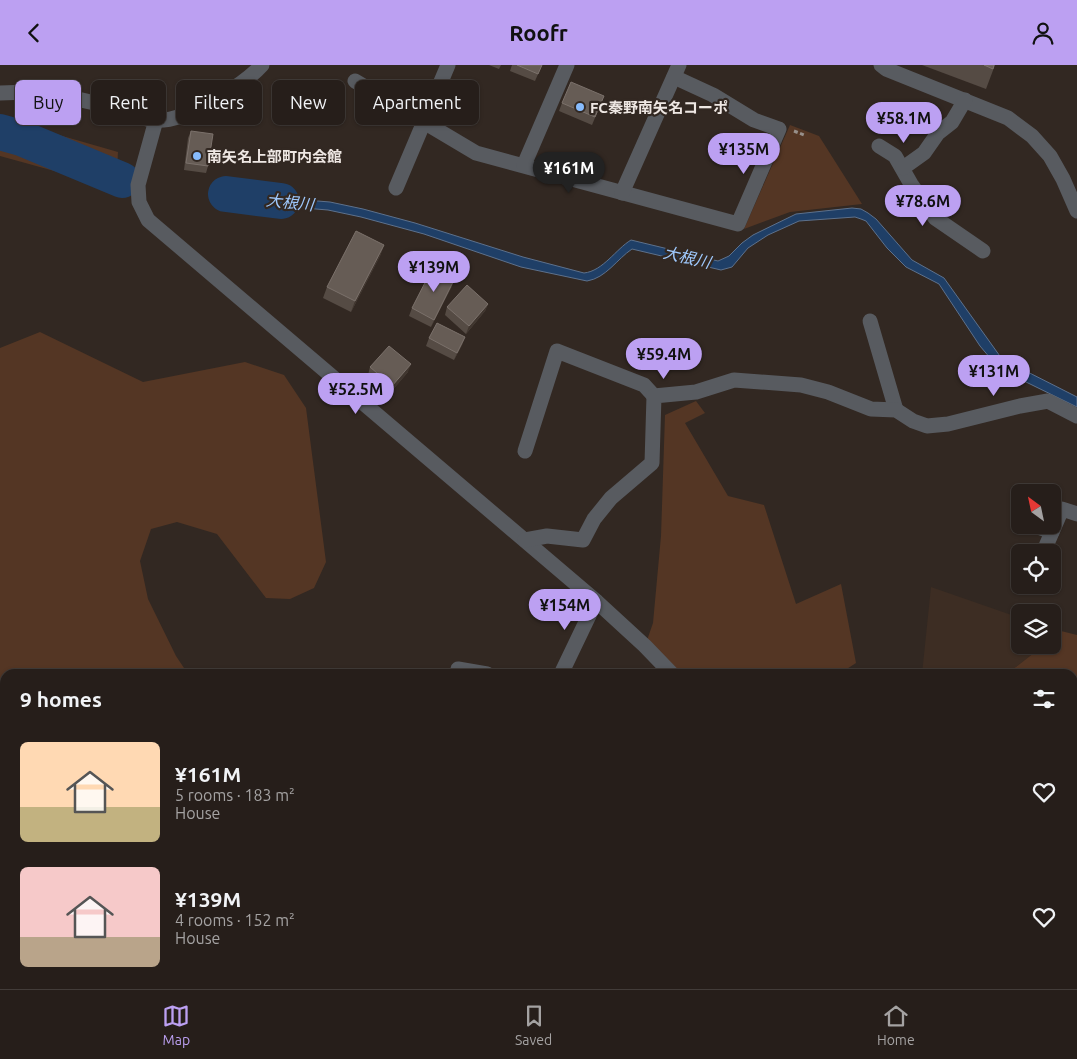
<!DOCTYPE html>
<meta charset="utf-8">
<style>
body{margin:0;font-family:Ubuntu,"Noto Sans JP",sans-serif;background:#322b27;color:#f1f3f6;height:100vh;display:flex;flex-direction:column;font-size:19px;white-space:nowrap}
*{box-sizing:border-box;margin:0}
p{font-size:16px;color:#a4a2a2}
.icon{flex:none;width:28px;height:28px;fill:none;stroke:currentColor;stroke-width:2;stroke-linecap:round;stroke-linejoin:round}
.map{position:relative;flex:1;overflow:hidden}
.sheet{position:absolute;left:0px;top:604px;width:1078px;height:321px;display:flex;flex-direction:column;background:#261e1a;border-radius:15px 15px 0 0;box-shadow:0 1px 4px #0004,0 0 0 1px #423c39}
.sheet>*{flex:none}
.guide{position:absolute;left:15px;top:15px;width:500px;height:45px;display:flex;gap:10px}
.needle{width:32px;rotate:327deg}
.controls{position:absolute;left:1011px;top:419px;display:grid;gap:10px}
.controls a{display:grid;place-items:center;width:50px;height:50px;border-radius:8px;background:#261e1a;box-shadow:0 1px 4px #0004,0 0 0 1px #423c39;font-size:25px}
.price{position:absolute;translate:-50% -42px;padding:0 11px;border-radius:18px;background:#bca0f2;color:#111;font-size:16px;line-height:32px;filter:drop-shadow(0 1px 2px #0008)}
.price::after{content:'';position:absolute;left:50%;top:30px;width:15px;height:11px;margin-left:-8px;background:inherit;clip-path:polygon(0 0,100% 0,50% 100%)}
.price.active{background:#222;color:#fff}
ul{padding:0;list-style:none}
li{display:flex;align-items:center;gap:15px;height:125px;padding:0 20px}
li span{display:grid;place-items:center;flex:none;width:140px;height:100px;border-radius:8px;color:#555}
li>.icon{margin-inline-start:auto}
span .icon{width:60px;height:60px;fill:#fffc;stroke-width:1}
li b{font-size:21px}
h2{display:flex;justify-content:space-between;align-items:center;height:60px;padding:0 20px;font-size:21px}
.tag{padding:0 18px;border-radius:8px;background:#261e1a;box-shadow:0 1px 4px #0004,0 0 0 1px #423c39;font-size:18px;line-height:45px}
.tag.active{background:#bca0f2;color:#111}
header{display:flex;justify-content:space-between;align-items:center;height:65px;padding:0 20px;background:#bca0f2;color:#111;font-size:22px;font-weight:700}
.tab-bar{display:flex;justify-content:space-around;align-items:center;height:70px;border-top:1px solid #423c39;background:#261e1a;font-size:14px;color:#a4a2a2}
.tab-bar a{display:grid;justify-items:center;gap:2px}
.tab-bar .active{color:#bca0f2}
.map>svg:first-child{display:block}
.built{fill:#3d2d23}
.green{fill:#543624}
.water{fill:#1f3f67;stroke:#5d718c}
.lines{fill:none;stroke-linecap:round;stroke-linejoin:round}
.river{stroke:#1f3f67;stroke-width:36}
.path{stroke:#978f8a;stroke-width:3;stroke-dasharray:4 2.5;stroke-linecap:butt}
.minor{stroke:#585b60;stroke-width:15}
.wall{fill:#554b44}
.shaded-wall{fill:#40362f}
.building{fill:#665c55;stroke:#7b716b}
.poi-dot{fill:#87bbfc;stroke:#322822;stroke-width:2}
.labels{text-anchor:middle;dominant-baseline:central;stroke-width:4.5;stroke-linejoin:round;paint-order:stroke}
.poi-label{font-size:15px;font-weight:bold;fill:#eee7e3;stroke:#322822;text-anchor:start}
.water-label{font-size:16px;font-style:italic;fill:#9fc9fd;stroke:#322822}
</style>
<header><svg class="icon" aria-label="back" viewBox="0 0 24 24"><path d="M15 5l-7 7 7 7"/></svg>Roofr<svg class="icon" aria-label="person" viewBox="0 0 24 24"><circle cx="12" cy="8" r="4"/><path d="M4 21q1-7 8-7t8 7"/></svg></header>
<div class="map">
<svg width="1077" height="924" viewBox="0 0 1077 924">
<rect width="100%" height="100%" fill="#322822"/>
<polygon class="built" points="931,522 1020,553 1020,580 1044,580 1016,602 1002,609 922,609"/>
<g class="green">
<polygon points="0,53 118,87 116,123 0,91"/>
<polygon points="790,60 819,71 862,139 790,147 744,164"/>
<polygon points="40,267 143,317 245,297 284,310 306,343 326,497 314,523 290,534 266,533 217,469 177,457 151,464 140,496 148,534 176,591 188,609 5,609 5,920 526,920 524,924 0,924 0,283"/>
<polygon points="696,336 705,348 685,358 728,431 764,440 796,539 841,519 856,598 839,609 664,609 645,581 653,558 661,471 665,350"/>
<polygon points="1053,564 1077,570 1077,690 1075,691 1072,690 1072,609 1002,609 1016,602 1044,580 1052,580"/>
</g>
<path class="water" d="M 231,129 L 330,137 L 363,144 L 415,158 L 523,192 L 584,208 C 603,206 616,184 631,175 L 718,196 L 729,191 L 742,178 L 753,170 L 796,149 L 852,143 L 861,144 L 868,148 L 876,154 L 912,195 L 944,213 L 1002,294 L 1077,332 L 1077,342 L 1026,317 L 996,300 L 980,281 L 939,219 L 906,202 L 887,183 L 866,156 L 861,154 L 855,152 L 799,156 L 768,170 L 748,183 L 732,202 L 721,205 L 632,184 C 617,194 606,213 587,216 L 521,202 L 424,169 L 361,152 L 328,145 L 231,137 Z"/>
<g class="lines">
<g class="river">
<polyline points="0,67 21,73 122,115"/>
<polyline points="226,129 281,136"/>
</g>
<polyline class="path" points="794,66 804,70"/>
<g class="minor">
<polyline points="881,0 886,4 1008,53 1032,71 1050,91 1063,114 1077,146"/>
<polyline points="355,16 476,88 738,159 779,64 754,55 713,30 674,12"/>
<path d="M 0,28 C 33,26 67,31 99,39 C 117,44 136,53 154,55 C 183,59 243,21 262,0"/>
<polyline points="156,55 138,120 139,137 148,155 596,536 645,581 672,609"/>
<polyline points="879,81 895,91 911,119 935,153 983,186"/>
<polyline points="524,100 567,0"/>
<polyline points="903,103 924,88 938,68 952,57 965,35"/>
<polyline points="396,123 448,0"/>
<polyline points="622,128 679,0"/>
<polyline points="870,256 896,345"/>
<polyline points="525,386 557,286 644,320 654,331"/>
<polyline points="1035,461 1052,467"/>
<polyline points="525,475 547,471 583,475 594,454 611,433 652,398 654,331 696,327 734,315 801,320 828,327 871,344 896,345 913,356 927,361 948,359 1020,341 1048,336 1077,351"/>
<polyline points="1043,488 1062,444 1077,449"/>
<polyline points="458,604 487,609"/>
<polyline points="561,609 596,536"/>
<polyline points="1072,758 1077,760"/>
<polyline points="1072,797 1077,791"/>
<polyline points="722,920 722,924"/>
<polyline points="978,924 981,920"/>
</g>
</g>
<g class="wall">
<polygon points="489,0 501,0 499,4"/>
<polygon points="512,0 542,0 535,16 510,6"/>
<polygon points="922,0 995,0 986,24"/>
<polygon points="604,31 592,60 559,46 562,38"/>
<polygon points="191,66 208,101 206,108 184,105 188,73"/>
<polygon points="384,180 380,191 351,247 323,233 327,222"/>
<polygon points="452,221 431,262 409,251 412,243"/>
<polygon points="488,239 485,246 466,269 445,250 447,242"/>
<polygon points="465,272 462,280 454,295 426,281 429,273"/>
<polygon points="370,302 408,307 389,329 368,310"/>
</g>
<g class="shaded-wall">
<polygon points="384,180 380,191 351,247 355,236"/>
<polygon points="455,213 452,221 431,262 434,255"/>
<polygon points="488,239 485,246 466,269 469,261"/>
<polygon points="465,272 462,280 454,295 457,288"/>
<polygon points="411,299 408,307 389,329 392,321"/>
</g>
<g class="building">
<polygon points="517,0 542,0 538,9"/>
<polygon points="984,0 994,0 993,4"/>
<polygon points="571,17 604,31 595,52 562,38"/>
<polygon points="191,66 213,69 208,101 186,98"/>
<polygon points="356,166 384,180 355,236 327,222"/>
<polygon points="433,202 455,213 434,255 412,243"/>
<polygon points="467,220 488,239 469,261 447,242"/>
<polygon points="437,258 465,272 457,288 429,273"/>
<polygon points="389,281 411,299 392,321 370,302"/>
</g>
<g class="poi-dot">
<circle cx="580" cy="42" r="5"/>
<circle cx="197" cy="91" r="5"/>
</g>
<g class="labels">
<g class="poi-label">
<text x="590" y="42">FC秦野南矢名コーポ</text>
<text x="207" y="91">南矢名上部町内会館</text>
</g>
<g class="water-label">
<text transform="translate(290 137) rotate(6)">大根川</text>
<text transform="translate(687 192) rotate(13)">大根川</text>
</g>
</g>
</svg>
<div class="controls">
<a><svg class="needle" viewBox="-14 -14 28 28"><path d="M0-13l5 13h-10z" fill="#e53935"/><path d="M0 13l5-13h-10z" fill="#a4a2a2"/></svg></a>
<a><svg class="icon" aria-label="locate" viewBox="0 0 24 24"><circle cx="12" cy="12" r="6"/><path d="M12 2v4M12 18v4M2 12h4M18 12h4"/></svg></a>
<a><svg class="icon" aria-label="layers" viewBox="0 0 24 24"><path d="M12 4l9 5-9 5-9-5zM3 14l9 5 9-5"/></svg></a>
</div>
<b class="price" style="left:904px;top:79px">¥58.1M</b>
<b class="price" style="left:744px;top:110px">¥135M</b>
<b class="price active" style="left:569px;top:129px">¥161M</b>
<b class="price" style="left:923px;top:162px">¥78.6M</b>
<b class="price" style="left:434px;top:228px">¥139M</b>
<b class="price" style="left:664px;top:315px">¥59.4M</b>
<b class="price" style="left:994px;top:332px">¥131M</b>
<b class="price" style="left:356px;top:350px">¥52.5M</b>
<b class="price" style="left:565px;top:566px">¥154M</b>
<div class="guide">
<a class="tag active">Buy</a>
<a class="tag">Rent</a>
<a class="tag">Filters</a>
<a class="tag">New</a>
<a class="tag">Apartment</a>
</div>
<section class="sheet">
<h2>9 homes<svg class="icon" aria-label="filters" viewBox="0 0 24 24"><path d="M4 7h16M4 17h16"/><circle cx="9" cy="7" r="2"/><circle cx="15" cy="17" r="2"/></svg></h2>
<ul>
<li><span style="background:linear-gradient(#ffd9b3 65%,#c2b280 0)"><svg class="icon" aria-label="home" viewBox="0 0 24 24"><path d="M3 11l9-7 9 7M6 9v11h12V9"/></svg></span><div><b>¥161M</b><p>5 rooms · 183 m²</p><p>House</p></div><svg class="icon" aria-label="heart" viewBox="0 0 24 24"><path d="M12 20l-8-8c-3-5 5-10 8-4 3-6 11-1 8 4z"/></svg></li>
<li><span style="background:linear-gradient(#f6c9c9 70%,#b9a48a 0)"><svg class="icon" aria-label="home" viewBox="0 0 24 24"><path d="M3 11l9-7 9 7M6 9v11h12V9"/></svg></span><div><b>¥139M</b><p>4 rooms · 152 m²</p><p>House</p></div><svg class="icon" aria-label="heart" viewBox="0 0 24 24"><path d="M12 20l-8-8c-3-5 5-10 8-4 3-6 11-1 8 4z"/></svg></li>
</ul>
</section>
</div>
<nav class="tab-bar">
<a class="active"><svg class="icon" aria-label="map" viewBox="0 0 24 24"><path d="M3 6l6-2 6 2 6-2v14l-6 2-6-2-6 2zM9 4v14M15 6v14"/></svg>Map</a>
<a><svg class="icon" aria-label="saved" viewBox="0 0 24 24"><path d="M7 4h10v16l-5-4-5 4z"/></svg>Saved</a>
<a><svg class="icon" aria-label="home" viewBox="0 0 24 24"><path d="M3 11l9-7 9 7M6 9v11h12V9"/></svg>Home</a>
</nav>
